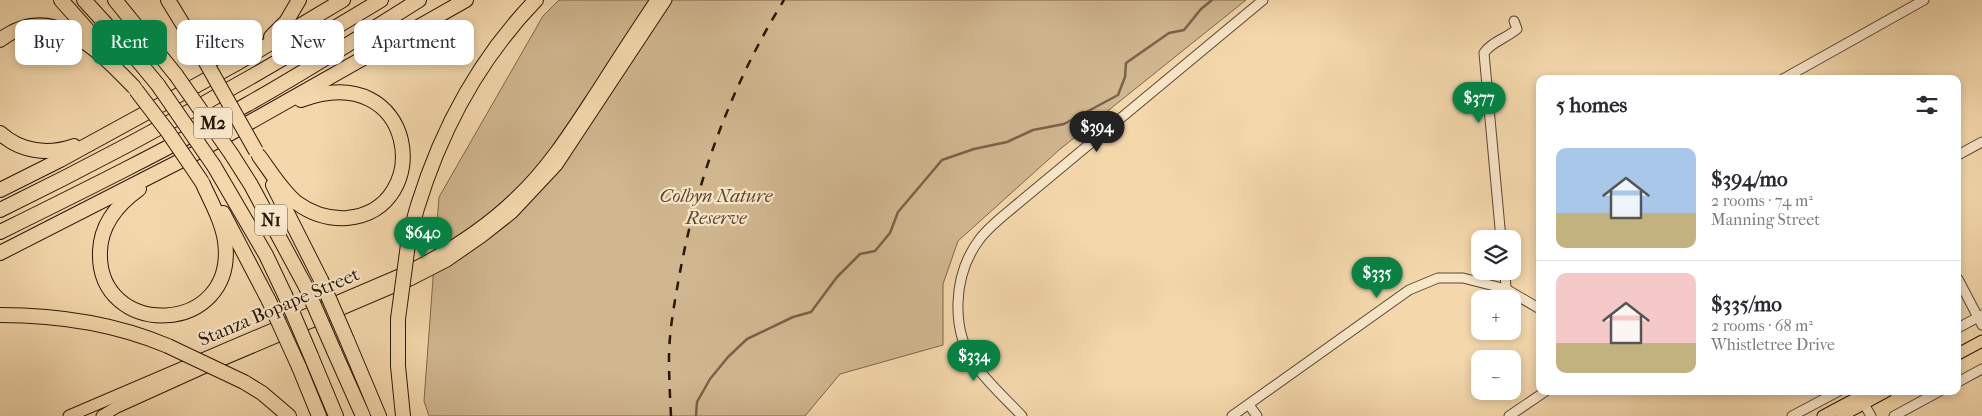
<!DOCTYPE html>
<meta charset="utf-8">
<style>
body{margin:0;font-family:"IM FELL French Canon",serif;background:#f7f7f7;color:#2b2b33;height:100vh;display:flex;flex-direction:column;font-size:19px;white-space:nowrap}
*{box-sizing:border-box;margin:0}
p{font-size:16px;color:#7c7c81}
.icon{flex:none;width:28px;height:28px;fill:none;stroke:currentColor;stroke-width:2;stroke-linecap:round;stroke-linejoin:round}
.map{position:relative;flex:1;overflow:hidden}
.details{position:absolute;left:1536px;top:75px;width:425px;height:320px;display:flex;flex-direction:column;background:#fff;border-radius:10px;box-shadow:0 2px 8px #0003}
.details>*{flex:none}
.top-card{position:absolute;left:15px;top:20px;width:475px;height:45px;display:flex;gap:10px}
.fabs{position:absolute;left:1471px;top:230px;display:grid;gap:10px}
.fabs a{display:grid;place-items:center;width:50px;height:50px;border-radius:10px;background:#fff;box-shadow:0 2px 8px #0003;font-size:25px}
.price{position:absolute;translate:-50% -42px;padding:0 11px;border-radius:18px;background:#0b8043;color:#fff;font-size:16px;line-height:32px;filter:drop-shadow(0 1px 2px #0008)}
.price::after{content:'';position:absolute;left:50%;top:30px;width:15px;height:11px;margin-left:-8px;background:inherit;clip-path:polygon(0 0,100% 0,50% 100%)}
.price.on{background:#222;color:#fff}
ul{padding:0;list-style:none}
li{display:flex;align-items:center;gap:15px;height:125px;padding:0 20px}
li+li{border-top:1px solid #e1e1e2}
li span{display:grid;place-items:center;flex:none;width:140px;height:100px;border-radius:10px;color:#555}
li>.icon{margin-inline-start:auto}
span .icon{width:60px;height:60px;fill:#fffc;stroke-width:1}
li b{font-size:21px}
h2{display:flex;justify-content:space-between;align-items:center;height:60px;padding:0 20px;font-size:21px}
.tag{padding:0 18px;border-radius:10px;background:#fff;box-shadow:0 2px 8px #0003;font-size:18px;line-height:45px}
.tag.on{background:#0b8043;color:#fff}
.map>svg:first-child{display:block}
.green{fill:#d1b790;stroke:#7c674c}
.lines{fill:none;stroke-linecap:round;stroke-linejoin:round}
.stream{stroke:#79634a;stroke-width:2.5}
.minor-casing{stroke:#5b4732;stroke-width:11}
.major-casing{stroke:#281709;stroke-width:13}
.highway-casing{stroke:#281709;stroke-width:16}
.minor{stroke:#f8e6c9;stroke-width:9}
.major{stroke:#f4d8ac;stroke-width:11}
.highway{stroke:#f4d8ac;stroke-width:14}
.rail{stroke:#281709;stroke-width:2.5;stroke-dasharray:9 9;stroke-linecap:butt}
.highway-bridge-casing{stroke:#281709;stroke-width:16;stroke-linecap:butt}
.highway-bridge{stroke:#f4d8ac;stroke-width:14}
.labels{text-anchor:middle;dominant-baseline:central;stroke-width:4.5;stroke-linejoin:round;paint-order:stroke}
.shield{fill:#f8e6c9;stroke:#665543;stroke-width:1}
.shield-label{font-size:18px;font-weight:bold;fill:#281709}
.park-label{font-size:19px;font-style:italic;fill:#5b4732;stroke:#f8e6c9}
.street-label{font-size:19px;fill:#281709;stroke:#f8e6c9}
</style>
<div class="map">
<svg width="1982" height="416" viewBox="0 0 1982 416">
<rect width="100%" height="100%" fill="#f4d8ac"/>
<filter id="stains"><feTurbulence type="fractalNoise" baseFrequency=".004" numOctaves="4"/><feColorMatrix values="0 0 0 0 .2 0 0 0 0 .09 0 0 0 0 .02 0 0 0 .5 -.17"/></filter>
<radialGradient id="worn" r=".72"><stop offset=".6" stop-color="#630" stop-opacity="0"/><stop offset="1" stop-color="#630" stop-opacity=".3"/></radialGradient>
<polygon class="green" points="559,0 1246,0 1059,150 958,241 943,284 943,345 840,374 805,416 429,416 424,401 439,197 543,16"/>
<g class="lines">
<polyline class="stream" points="696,416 697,402 710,379 728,357 747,339 793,317 811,312 837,277 860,254 875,251 890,233 898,212 942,160 974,149 1007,142 1033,130 1064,124 1118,95 1125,77 1126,63 1169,33 1184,30 1201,9 1212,0"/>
<defs>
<g id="minor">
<polyline points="1783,79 1924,0"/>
<polyline points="1958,155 1982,142"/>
<path d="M 1501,239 L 1484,53 C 1491,42 1507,38 1517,29 L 1514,21"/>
<polyline points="1505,271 1506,289"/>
<polyline points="1958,279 1982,325"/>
<polyline points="1958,328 1982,315"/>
<polyline points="1958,382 1982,369"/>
<polyline points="1861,399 1871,416"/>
<polyline points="1249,405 1257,416"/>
<path d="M 1022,416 C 1007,400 989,384 976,366 C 950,330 953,275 979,240 C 987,229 998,220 1009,211 L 1263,0"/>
<polyline points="1232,416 1409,290 1438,278 1463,278 1506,289 1540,309"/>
<polyline points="1509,416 1546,391"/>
<polyline points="1792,416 1839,391"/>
<polyline points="1894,416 1940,391"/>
</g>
<g id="major">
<polyline points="1958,354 1982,341"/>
<path d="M 69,416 L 406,272 C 446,252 484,228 516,197 C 549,166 573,127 598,89 C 617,59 636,30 656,0"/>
<polyline points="102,416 117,407 201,369 410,280 447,261 483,236 512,213 557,165 666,0"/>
<polyline points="1823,416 1870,391"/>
<polyline points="1841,416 1887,391"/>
</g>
<g id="highway">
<polyline points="61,0 100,44"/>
<polyline points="84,0 125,45 158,85"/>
<polyline points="115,0 176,75"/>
<polyline points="168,0 203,57"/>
<polyline points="271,37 286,22 299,0"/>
<path d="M 0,40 C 52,0 99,51 134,87"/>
<path d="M 0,133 C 21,152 48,155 74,146"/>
<polyline points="232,155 251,185 306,287"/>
<path d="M 259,156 C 271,172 282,191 297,203 C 312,214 329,219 347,218 C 436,210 417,57 301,100"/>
<polyline points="214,166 266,255 285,295"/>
<polyline points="273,185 321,280"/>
<path d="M 139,189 C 118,204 101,224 100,251 C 96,340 238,337 225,241 C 222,221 211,202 203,184"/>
<polyline points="0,190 60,160 239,62 343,0"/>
<path d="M 0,210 C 131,146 257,76 381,0"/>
<polyline points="223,213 269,301"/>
<path d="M 0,232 C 83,191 166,150 246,105 C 305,72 362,36 419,0"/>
<path d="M 409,237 C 432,147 471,67 536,0"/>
<polyline points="0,253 192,155 466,0"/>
<path d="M 0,315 C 56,315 116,324 168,346"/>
<polyline points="398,319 398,366 403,416"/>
<polyline points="347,340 379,416"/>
<polyline points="334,351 363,416"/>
<polyline points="311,356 336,416"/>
<polyline points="299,367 319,416"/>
<polyline points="244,382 262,393 289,416"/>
</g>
</defs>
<use href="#minor" class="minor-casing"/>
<use href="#major" class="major-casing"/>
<use href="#highway" class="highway-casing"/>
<use href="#minor" class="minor"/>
<use href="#major" class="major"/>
<use href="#highway" class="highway"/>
<path class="rail" d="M 671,416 C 670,397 669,378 669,359 C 669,330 675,300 680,272 C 698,176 732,84 784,0"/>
<defs>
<g id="highway-bridge">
<polyline points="203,57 256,151"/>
<polyline points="176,75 232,155"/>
<polyline points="158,85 214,166"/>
<polyline points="136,90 168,132 202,182"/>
<polyline points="321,280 347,340"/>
<polyline points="306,287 334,351"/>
<polyline points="285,295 311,356"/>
<polyline points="269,301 299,367"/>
<polyline points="398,319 409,237"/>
<polyline points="168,346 244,382"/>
</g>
</defs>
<use href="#highway-bridge" class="highway-bridge-casing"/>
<use href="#highway-bridge" class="highway-bridge"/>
</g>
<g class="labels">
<g class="shield">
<rect x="194" y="107.5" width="38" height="31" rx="4"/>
<rect x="255" y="204.5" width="32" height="31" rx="4"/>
</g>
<g class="shield-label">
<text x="213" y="123">M2</text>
<text x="271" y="220">N1</text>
</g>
<g class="park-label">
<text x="716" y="196">Colbyn Nature<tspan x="716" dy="22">Reserve</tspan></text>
</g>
<g class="street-label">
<text transform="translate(279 307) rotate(-23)">Stanza Bopape Street</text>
</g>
</g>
<rect width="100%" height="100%" filter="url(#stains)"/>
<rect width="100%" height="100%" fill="url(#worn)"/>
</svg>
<div class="fabs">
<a><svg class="icon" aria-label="layers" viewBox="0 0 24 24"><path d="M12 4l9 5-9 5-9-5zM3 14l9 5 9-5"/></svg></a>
<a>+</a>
<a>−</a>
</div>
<b class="price" style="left:1479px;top:124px">$377</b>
<b class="price on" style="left:1097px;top:153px">$394</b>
<b class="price" style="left:423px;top:259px">$640</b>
<b class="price" style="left:1377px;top:299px">$335</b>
<b class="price" style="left:974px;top:382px">$334</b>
<div class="top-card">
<a class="tag">Buy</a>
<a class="tag on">Rent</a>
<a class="tag">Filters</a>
<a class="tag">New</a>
<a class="tag">Apartment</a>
</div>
<section class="details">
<h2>5 homes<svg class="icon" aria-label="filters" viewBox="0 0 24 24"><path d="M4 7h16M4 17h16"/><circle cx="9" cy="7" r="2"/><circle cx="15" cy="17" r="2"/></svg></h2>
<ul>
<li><span style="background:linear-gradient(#a9c7e8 65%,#c2b280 0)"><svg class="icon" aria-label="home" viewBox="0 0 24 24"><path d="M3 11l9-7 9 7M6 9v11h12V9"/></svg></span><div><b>$394/mo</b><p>2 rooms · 74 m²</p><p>Manning Street</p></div></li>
<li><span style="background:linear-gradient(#f6c9c9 70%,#c2b280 0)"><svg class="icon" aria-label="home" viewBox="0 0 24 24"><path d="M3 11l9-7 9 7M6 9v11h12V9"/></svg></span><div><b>$335/mo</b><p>2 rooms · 68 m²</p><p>Whistletree Drive</p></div></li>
</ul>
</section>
</div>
